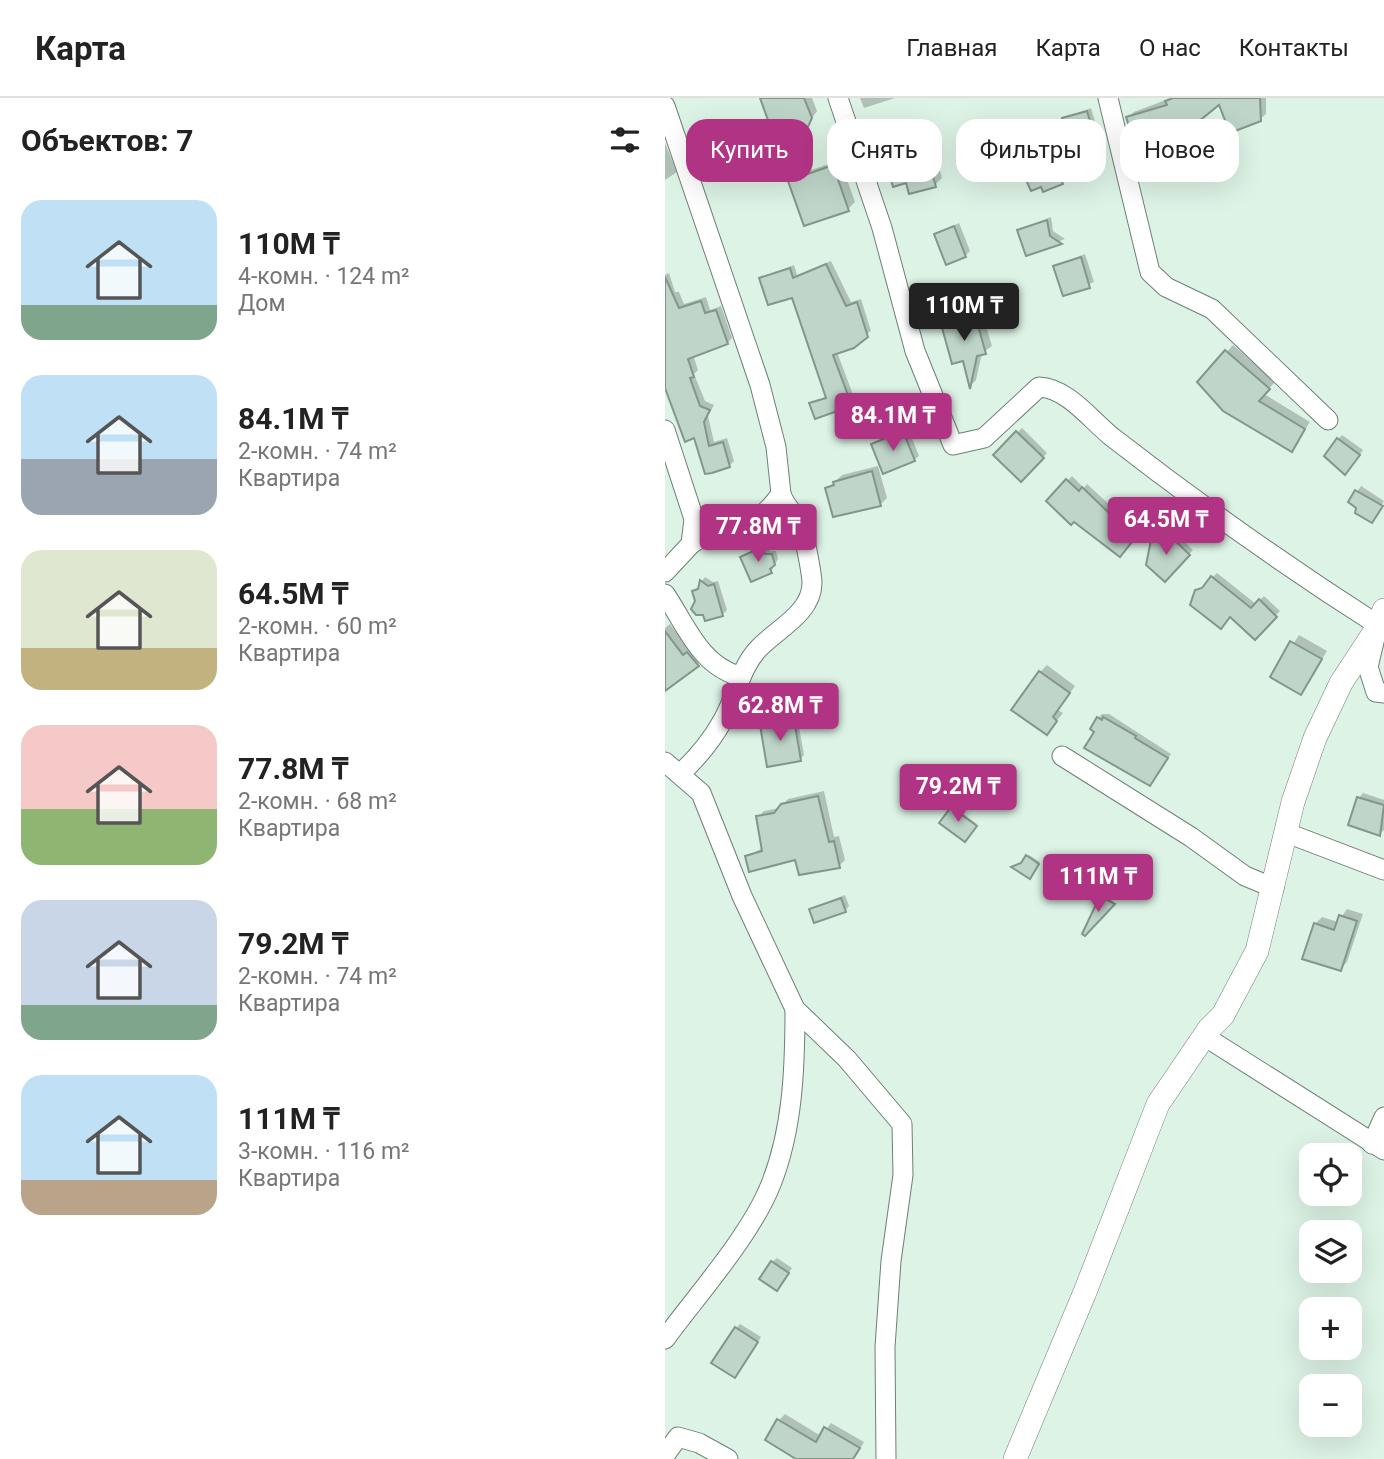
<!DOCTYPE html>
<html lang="ru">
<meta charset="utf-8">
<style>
body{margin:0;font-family:Roboto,sans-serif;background:#f2f2f2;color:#222;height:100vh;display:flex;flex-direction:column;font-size:26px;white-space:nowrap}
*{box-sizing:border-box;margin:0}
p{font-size:23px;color:#767676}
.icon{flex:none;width:38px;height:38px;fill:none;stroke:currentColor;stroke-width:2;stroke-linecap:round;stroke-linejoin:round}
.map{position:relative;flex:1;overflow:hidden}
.panel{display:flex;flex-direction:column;background:#fff;width:665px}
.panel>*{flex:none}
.hud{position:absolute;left:21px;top:21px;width:592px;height:63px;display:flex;gap:14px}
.controls{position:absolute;left:634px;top:1045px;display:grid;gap:14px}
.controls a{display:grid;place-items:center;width:63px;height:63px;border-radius:14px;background:#fff;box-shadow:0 7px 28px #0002;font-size:35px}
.price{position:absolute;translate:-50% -60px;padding:0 16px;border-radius:7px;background:#b13383;color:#fff;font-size:23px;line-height:46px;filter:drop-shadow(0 2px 4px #0008)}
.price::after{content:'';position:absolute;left:50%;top:42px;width:21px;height:16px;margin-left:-10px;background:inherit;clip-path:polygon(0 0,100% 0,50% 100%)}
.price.active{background:#222;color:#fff}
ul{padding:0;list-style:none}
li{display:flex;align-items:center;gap:21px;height:175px;padding:0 21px}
li span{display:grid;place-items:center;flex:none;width:196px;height:140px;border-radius:21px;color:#555}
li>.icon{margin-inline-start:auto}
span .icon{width:84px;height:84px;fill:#fffc;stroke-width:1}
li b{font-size:30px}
h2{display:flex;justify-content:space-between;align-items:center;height:84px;padding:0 21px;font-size:30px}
.tag{padding:0 24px;border-radius:21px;background:#fff;box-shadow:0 7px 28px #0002;font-size:24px;line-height:63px}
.tag.active{background:#b13383;color:#fff}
header{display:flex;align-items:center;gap:42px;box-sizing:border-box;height:98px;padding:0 35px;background:#fff;border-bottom:2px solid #e0e0e0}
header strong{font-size:33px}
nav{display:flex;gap:38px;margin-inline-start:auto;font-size:24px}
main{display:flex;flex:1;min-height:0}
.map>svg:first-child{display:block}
.shadow{fill:#0003}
.building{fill:#bfd5c9;stroke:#82968a;stroke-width:2}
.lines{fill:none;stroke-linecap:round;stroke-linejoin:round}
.minor-casing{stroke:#6c8075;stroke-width:21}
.major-casing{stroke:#6c8075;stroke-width:24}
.minor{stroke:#fff;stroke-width:19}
.major{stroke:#fff;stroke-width:23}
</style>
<header>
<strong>Карта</strong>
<nav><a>Главная</a><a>Карта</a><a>О нас</a><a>Контакты</a></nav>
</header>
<main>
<section class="panel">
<h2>Объектов: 7<svg class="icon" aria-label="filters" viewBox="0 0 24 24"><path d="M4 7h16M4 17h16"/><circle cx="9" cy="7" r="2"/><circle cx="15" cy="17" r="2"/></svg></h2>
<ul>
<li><span style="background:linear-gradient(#bfe0f5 75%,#7fa58c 0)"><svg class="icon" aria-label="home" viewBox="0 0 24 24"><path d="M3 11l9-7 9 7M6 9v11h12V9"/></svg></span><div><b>110M ₸</b><p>4-комн. · 124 m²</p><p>Дом</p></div></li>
<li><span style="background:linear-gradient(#bfe0f5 60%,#9aa5b1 0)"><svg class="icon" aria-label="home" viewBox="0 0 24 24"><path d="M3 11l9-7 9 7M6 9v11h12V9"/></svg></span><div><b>84.1M ₸</b><p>2-комн. · 74 m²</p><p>Квартира</p></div></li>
<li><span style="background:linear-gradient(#dfe7d0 70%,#c2b280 0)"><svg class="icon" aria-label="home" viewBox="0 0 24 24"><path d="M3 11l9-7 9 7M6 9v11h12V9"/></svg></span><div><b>64.5M ₸</b><p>2-комн. · 60 m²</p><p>Квартира</p></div></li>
<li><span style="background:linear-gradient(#f6c9c9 60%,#8fb573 0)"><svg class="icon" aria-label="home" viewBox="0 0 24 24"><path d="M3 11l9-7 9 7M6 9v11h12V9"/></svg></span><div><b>77.8M ₸</b><p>2-комн. · 68 m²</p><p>Квартира</p></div></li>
<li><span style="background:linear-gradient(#c9d6e8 75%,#7fa58c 0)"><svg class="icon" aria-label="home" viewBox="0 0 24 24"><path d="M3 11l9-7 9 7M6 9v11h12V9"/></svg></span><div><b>79.2M ₸</b><p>2-комн. · 74 m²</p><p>Квартира</p></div></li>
<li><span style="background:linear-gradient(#bfe0f5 75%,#b9a48a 0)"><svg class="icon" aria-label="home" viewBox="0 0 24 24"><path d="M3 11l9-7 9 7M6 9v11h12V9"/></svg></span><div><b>111M ₸</b><p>3-комн. · 116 m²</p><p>Квартира</p></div></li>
</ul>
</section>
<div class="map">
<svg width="719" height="1361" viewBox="0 0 719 1361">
<rect width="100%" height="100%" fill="#ddf3e6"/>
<g class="shadow">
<polygon points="98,0 147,0 152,13 142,27 125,24 117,35"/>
<polygon points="195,0 230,0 199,10"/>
<polygon points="506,0 601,0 601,16 595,21 554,5 527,27 530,32 525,38 512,39 507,44 463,19 469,14"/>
<polygon points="426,10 435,41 431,46 392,58 401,80 397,84 355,62 405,39 399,21"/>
<polygon points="262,27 277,80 270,87 223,43 230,36"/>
<polygon points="0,45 12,74 0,82"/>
<polygon points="175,62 190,104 183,111 125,84 132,77"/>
<polygon points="386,119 388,133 400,141 362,156 354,132"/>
<polygon points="294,125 305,153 300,158 271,136"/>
<polygon points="420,156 429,184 399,196 390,168"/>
<polygon points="166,163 186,204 196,201 206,233 172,254 190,302 186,307 146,306 162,298 128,197 96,180 129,167 132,177"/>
<polygon points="4,175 10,194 14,194 19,206 41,199 45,212 56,208 67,240 63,245 28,257 33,272 29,276 40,303 49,307 43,318 49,344 62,340 69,363 64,368 30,338 0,286 0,177"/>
<polygon points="316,211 327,248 317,255 311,282 306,287 299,261 278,226 285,219"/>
<polygon points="568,247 610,284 599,296 645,324 626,352 534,284"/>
<polygon points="243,330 254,358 249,362 208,347"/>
<polygon points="357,330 382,355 356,382 330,357"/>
<polygon points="677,337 698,352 685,370 673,341"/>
<polygon points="213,368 222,400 215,407 162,391 177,377"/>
<polygon points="407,378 419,390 422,386 448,410 454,404 481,424 459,453 383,403"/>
<polygon points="696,388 719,403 707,423 685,404"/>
<polygon points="508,433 528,452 500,482 483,466 489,438 493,434 502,440"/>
<polygon points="102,446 105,453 111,453 113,461 106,474 77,459"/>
<polygon points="552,475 591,506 599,498 615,513 590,539 566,517 528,498"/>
<polygon points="40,479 48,484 53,483 62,512 57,517 31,504 29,494"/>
<polygon points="5,526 25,552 39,561 1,590 0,530"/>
<polygon points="634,537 662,553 636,595 607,579"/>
<polygon points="382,567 410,588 393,612 398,615 382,635 375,574"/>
<polygon points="437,616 444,616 506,656 485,686 431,633 433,620"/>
<polygon points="132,618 139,657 135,661 97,628 101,623"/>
<polygon points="159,693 169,739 174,738 180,762 174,768 131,760 82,758 98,750 93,719 99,713 115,710 123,701"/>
<polygon points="698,695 719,702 719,732 715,736 694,700"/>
<polygon points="289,709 312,726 300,742 277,724"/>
<polygon points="364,757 375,764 366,777 359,764"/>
<polygon points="180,797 184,808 180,813 146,811"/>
<polygon points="438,797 449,804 419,835"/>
<polygon points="682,811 698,816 682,864 675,871 650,826 657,819 673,824"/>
<polygon points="112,1160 127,1170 116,1186 107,1164"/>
<polygon points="75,1226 96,1239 74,1274 71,1230"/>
<polygon points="120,1316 156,1338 166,1325 199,1344 189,1361 139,1361 114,1322"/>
</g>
<g class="building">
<polygon points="95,0 139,0 147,20 143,29 121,25 118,37 108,36"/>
<polygon points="508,0 595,0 596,23 565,35 554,7 522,33 526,39 507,41 508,46 473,56 461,19 502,7 500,3"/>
<polygon points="422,13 432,47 387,61 398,86 378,94 376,89 366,93 352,62 404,41 397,20"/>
<polygon points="255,32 271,89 244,96 241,85 228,89 217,51 221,42"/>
<polygon points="168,67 184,113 139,128 123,83"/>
<polygon points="382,122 385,138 397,146 361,158 352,132"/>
<polygon points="289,128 301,159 281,167 269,136"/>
<polygon points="416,159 425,190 398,198 388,168"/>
<polygon points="161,166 181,208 192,204 203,239 189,250 168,257 187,308 150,321 144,305 161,300 127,200 103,207 94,180 125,170 128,180"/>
<polygon points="0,179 14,210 36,203 40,215 51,212 63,246 23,261 29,279 25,280 35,308 45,312 39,324 44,348 58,344 65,369 47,375 40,376 29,340 20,344 0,290"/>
<polygon points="310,217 321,256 312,258 305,291 298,263 287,266 276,226"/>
<polygon points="560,252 605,291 594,303 640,331 627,354 558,313 532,284"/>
<polygon points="238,333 250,363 218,376 206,346"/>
<polygon points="351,333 379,360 356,384 328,357"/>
<polygon points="672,340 695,357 680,377 659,358"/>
<polygon points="207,373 216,408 168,419 160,390 169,387 168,384"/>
<polygon points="401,381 414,393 417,389 443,414 448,407 478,430 455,459 409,424 406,427 381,403"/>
<polygon points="690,392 718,408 707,425 690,415 691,410 683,404"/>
<polygon points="503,436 525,457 500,484 481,467 487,437 496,444"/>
<polygon points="97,449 100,456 107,456 110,467 105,471 107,475 86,484 75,459"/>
<polygon points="546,478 586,510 594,501 612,519 590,542 565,519 556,531 525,507 530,492 537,490"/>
<polygon points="35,482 43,488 49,486 58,518 40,523 38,517 31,517 26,511 30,503 27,493 33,491"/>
<polygon points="0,533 18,557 22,554 34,568 0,593"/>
<polygon points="625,543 657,561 636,597 605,579"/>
<polygon points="374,573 405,595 388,619 392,623 382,637 346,612"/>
<polygon points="432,619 437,622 438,619 471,638 470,640 503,660 485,688 419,650 429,634 425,631"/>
<polygon points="129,621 136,663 102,669 95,627"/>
<polygon points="153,698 164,744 169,743 175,770 134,777 130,762 84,774 80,758 97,753 91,718 109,715 116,706"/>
<polygon points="692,699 719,707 715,738 683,727"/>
<polygon points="286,709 312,728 300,744 274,725"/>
<polygon points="361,757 374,766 365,781 346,769 356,765"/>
<polygon points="435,798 450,806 420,838 417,836"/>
<polygon points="176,800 181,814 149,825 144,811"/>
<polygon points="674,817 692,823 676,873 637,861 649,825 669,832"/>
<polygon points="106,1163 124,1175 112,1193 94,1181"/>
<polygon points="70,1229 93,1244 70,1280 46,1265"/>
<polygon points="112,1321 151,1344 159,1329 195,1350 188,1361 131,1361 100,1342"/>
</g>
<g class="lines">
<defs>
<g id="minor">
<path d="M 173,0 L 217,130 L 250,253 L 288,347 L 319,340 L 374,289 C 402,290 425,321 447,339 C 532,405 622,469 713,527 L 703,569 L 711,594 L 719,595"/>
<polyline points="443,0 485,174 501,189 547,211 663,322"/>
<path d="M 0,8 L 95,287 L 111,349 L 116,396 C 92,429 85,421 51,432 C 42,435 34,441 26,446 L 29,421 L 0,332"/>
<polyline points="0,474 26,446"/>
<path d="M 0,496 C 21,527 35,567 74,578"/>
<polyline points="397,658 526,739 580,778 609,790"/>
<polyline points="0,664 36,695 77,798 130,911 182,961 237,1026 238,1077 226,1163 220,1249 221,1361"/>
<path d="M 15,676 C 31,661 47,642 58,622 C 72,598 74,571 94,550 C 112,531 147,515 147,485 C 147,476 138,429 134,423 C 127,413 120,408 116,396"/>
<polyline points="622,735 719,772"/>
<polyline points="539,938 719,1052"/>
<polyline points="707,1046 719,1019"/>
<path d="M 0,1241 C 33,1196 86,1137 106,1086 C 128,1031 130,969 130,911"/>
<polyline points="0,1357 13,1339 34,1345 63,1361"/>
</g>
<polyline id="major" points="350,1361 420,1194 493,1006 544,931 558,917 592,853 628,704 650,640 676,585 712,530 719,512"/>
</defs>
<use href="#minor" class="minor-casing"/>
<use href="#major" class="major-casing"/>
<use href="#minor" class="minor"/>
<use href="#major" class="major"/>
</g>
</svg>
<div class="controls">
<a><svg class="icon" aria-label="locate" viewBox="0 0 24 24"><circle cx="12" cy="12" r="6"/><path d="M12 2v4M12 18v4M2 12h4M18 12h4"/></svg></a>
<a><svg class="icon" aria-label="layers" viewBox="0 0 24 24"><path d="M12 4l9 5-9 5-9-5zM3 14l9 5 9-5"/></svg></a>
<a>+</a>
<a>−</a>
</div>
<b class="price active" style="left:299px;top:245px">110M ₸</b>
<b class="price" style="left:228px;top:355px">84.1M ₸</b>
<b class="price" style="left:501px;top:459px">64.5M ₸</b>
<b class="price" style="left:93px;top:466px">77.8M ₸</b>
<b class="price" style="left:115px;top:645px">62.8M ₸</b>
<b class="price" style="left:293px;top:726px">79.2M ₸</b>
<b class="price" style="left:433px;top:816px">111M ₸</b>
<div class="hud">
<a class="tag active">Купить</a>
<a class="tag">Снять</a>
<a class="tag">Фильтры</a>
<a class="tag">Новое</a>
</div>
</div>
</main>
